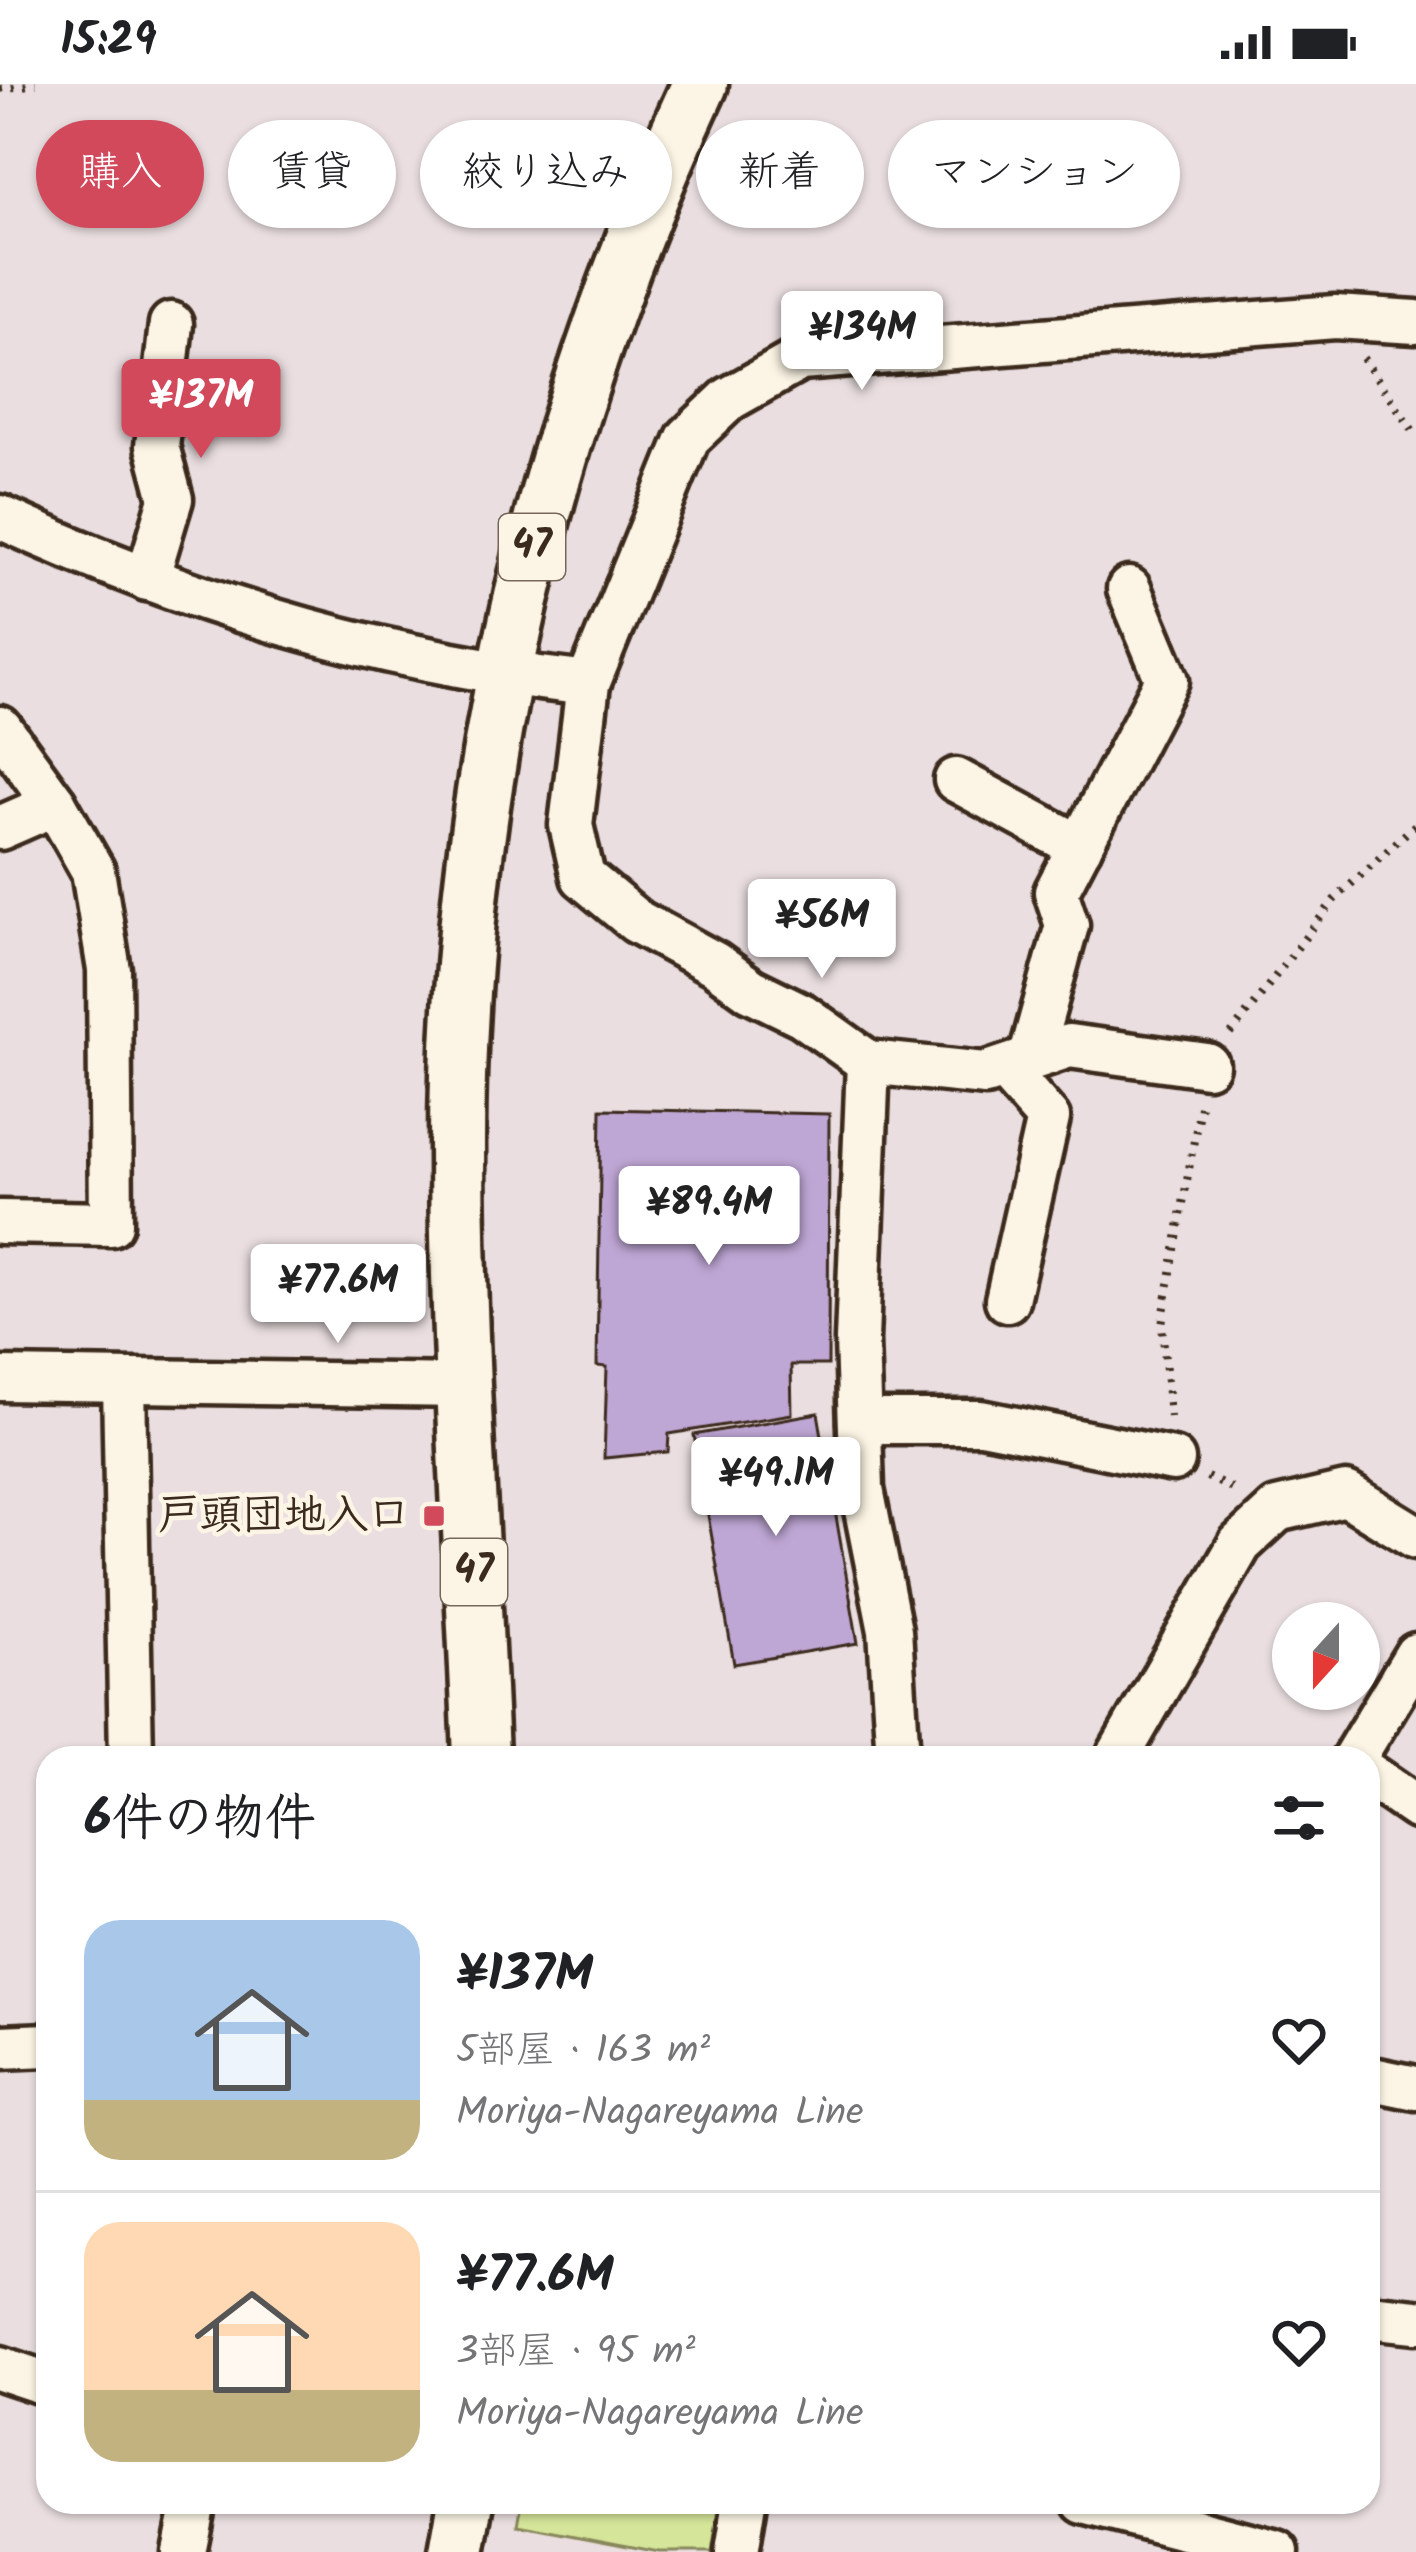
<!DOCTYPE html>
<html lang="ja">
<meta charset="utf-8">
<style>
body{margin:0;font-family:Kalam,"Klee One",sans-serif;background:#f6f6f6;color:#202124;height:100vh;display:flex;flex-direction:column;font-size:45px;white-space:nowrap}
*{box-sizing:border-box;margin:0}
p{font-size:39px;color:#757577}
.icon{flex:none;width:66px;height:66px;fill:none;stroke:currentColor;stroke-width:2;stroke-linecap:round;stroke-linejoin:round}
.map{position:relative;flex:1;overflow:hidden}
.drawer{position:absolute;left:36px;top:1662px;width:1344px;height:768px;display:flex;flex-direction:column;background:#fff;border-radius:36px;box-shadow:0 3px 9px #0004}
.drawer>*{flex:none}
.top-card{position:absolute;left:36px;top:36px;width:1344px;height:108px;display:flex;gap:24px}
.needle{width:78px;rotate:201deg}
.buttons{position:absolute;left:1272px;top:1518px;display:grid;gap:24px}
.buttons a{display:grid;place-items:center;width:108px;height:108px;border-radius:50%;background:#fff;box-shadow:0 3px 9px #0004;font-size:60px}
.price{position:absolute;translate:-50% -102px;padding:0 27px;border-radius:12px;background:#fff;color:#222;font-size:39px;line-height:78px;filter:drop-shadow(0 3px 6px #0008)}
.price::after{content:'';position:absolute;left:50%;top:72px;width:36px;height:27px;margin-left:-18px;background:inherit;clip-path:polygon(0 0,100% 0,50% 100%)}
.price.selected{background:#d1495b;color:#fff}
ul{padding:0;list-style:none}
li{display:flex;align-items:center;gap:36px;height:300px;padding:0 48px}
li+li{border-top:3px solid #e0e0e0}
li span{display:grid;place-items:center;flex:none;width:336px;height:240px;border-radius:36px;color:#555}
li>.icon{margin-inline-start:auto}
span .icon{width:144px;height:144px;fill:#fffc;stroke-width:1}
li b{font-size:51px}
h2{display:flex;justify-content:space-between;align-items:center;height:144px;padding:0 48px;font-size:51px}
.pill{padding:0 42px;border-radius:54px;background:#fff;box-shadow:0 3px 9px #0004;font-size:42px;line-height:108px}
.pill.selected{background:#d1495b;color:#fff}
.status{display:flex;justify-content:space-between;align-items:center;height:84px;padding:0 60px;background:#fff;direction:ltr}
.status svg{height:33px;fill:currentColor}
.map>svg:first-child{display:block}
.green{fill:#d5e599;stroke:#88885c;stroke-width:3}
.building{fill:#bfa7d5;stroke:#3b2a1e;stroke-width:3}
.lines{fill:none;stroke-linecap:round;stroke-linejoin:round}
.minor-casing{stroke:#3b2a1e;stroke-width:51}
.major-casing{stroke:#3b2a1e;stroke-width:63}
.path{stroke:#3b2a1e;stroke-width:8;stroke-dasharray:3 9;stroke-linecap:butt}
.minor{stroke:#fcf5e5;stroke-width:42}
.major{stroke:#fcf5e5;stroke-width:54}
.poi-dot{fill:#d1495b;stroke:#fcf5e5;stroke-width:4.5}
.labels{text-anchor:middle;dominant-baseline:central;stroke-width:9;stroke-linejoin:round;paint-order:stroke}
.shield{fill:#fcf5e5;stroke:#75675a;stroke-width:3}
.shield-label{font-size:39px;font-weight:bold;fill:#3b2a1e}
.poi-label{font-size:42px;font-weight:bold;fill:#3b2a1e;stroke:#fcf5e5;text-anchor:end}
</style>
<div class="status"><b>15:29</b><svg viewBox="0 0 49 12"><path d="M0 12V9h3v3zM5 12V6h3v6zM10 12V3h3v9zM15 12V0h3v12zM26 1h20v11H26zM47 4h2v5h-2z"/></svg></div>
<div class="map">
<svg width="1416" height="2468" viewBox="0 0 1416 2468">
<rect width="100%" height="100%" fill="#eadee0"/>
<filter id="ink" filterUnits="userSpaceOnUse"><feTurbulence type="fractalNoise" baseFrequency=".00833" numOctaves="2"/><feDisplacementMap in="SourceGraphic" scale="24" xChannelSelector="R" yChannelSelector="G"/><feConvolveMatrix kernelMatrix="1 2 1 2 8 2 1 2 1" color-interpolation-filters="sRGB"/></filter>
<g filter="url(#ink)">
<polygon class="green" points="522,2418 720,2418 712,2468 659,2468 518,2441"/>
<g class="building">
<polygon points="601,1025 829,1030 828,1281 791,1281 792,1330 669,1350 668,1368 604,1374 607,1283 597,1282"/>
<polygon points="818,1329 858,1559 734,1580 694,1351"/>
</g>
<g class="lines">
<defs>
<g id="minor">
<path d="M 0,433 C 185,518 385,578 588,600 L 688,354 L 729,315 L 800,275 L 1335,233 L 1416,238"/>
<polyline points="147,495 171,415 157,362 171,240"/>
<polyline points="588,600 571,741 583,793 636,837 715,880 751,906 802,931 868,978 985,990 1069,962 1207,981"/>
<polyline points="0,644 55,720"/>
<polyline points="956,696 1080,763"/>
<polyline points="0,744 55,720 93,787 109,886 111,1140 0,1138"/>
<polyline points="1030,975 1067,841 1056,808 1167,596 1129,505"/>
<polyline points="868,978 857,1256 862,1405 890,1546 898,1674"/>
<polyline points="1004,984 1048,1034 1007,1216"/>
<polyline points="0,1295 465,1302"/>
<polyline points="124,1298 131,1674"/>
<polyline points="860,1338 981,1338 1173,1376"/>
<polyline points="1117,1674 1240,1460 1277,1426 1346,1410 1416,1453"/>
<polyline points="1354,1674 1416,1571"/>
<polyline points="1368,1690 1416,1723"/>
<polyline points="0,1963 48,1961"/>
<polyline points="1368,1994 1416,2004"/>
<polyline points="1368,2232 1416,2237"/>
<polyline points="0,2284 48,2300"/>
<polyline points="1084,2418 1277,2468"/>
<polyline points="184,2468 194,2418"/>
<polyline points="737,2468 745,2418"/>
</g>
<g id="major">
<path d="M 481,1674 C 473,1469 457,1264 457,1059 C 457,694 547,330 700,0"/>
<polyline points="457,2468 466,2418"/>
</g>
</defs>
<use href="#minor" class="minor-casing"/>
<use href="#major" class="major-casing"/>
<g class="path">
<polyline points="0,5 36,0"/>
<polyline points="1363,274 1416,351"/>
<polyline points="1231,950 1334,816 1416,740"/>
<polyline points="1170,1333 1162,1240 1200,1022"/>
<polyline points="1207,1393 1237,1407"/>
</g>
<use href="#minor" class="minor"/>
<use href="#major" class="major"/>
</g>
</g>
<rect class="poi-dot" x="422" y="1420" width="24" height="24" rx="6"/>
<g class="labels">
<g class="shield">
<rect x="499" y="430" width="66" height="66" rx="9"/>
<rect x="441" y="1455" width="66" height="66" rx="9"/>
</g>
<g class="shield-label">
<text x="532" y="463">47</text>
<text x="474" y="1488">47</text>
</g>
<g class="poi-label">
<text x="410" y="1432">戸頭団地入口</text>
</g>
</g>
</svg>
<div class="buttons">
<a><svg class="needle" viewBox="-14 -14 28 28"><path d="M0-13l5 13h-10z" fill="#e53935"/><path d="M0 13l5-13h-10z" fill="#757577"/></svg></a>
</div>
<b class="price" style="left:862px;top:309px">¥134M</b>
<b class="price selected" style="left:201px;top:377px">¥137M</b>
<b class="price" style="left:822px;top:897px">¥56M</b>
<b class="price" style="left:709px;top:1184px">¥89.4M</b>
<b class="price" style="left:338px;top:1262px">¥77.6M</b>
<b class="price" style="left:776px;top:1455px">¥49.1M</b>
<div class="top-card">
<a class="pill selected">購入</a>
<a class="pill">賃貸</a>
<a class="pill">絞り込み</a>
<a class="pill">新着</a>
<a class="pill">マンション</a>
</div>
<section class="drawer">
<h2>6件の物件<svg class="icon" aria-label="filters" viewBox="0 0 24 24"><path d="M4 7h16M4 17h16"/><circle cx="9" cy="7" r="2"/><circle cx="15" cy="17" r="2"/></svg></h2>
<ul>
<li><span style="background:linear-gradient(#a9c7e8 75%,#c2b280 0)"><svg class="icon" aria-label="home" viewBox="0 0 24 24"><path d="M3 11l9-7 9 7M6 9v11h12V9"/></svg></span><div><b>¥137M</b><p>5部屋 · 163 m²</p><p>Moriya-Nagareyama Line</p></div><svg class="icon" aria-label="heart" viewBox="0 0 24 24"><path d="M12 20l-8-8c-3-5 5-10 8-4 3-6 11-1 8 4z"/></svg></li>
<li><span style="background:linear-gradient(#ffd9b3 70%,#c2b280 0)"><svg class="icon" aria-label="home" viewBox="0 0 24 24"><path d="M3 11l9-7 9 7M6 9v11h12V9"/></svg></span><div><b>¥77.6M</b><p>3部屋 · 95 m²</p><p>Moriya-Nagareyama Line</p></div><svg class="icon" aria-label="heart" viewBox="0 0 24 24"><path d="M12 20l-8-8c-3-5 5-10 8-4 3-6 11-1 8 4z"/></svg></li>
</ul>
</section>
</div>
